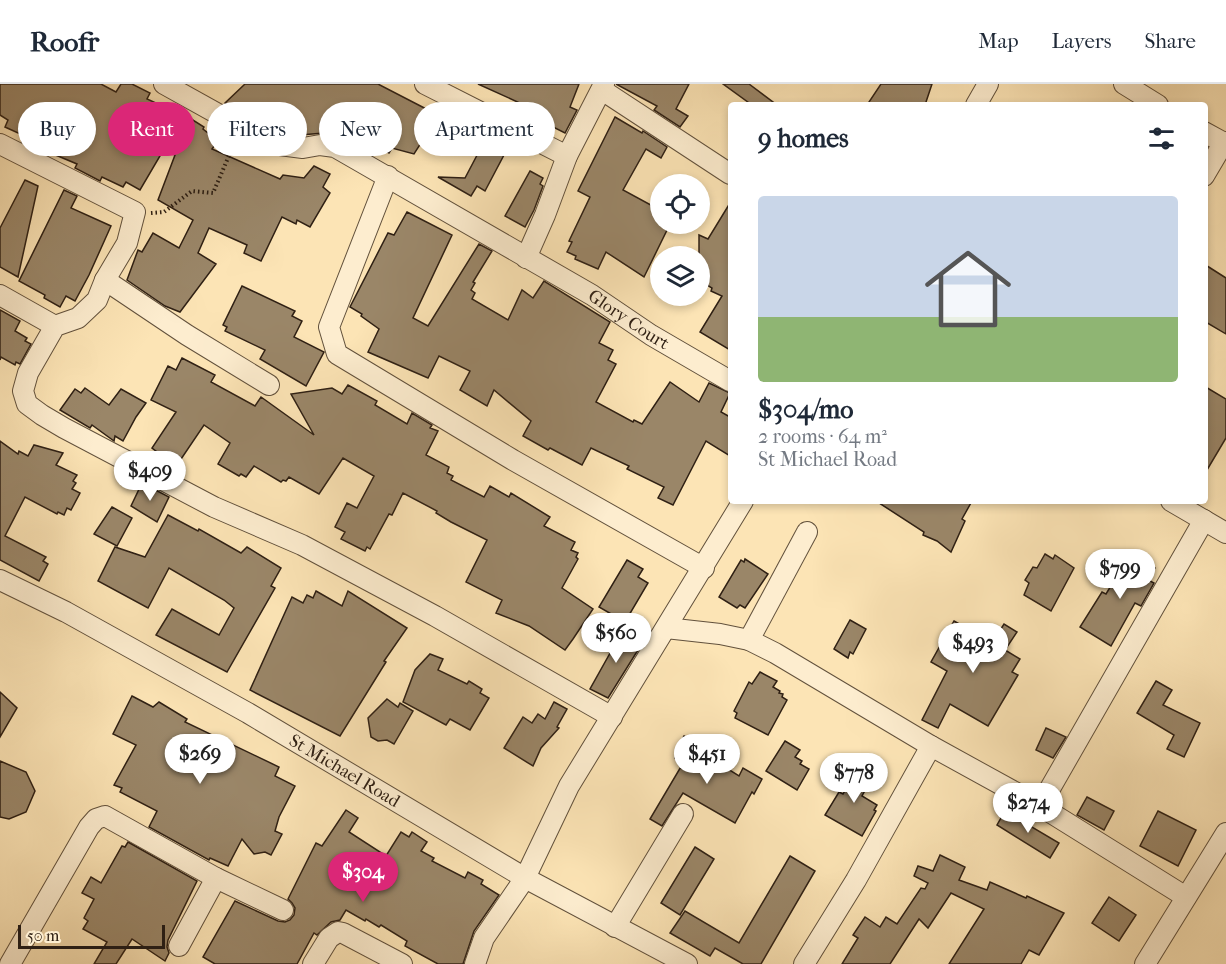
<!DOCTYPE html>
<meta charset="utf-8">
<style>
body{margin:0;font-family:"IM FELL French Canon",serif;background:#f2f2f3;color:#1f2937;height:100vh;display:flex;flex-direction:column;font-size:22px;white-space:nowrap}
*{box-sizing:border-box;margin:0}
p{font-size:20px;color:#747a83}
.icon{flex:none;width:33px;height:33px;fill:none;stroke:currentColor;stroke-width:2;stroke-linecap:round;stroke-linejoin:round}
.map{position:relative;flex:1;overflow:hidden}
.details{position:absolute;left:728px;top:18px;width:480px;height:402px;display:flex;flex-direction:column;background:#fff;border-radius:6px;box-shadow:0 3px 9px #0003}
.details>*{flex:none}
.banner{position:absolute;left:18px;top:18px;width:570px;height:54px;display:flex;gap:12px}
.tools{position:absolute;left:650px;top:90px;display:grid;gap:12px}
.tools a{display:grid;place-items:center;width:60px;height:60px;border-radius:50%;background:#fff;box-shadow:0 3px 9px #0003;font-size:30px}
.scale{position:absolute;left:18px;bottom:15px;width:147px;box-sizing:border-box;padding-left:6px;border:3px solid #2f2014;border-top:0;font-size:16px;line-height:21px;white-space:nowrap;color:#2f2014;-webkit-text-stroke:4px #fdedcf;paint-order:stroke}
.price{position:absolute;translate:-50% -51px;padding:0 14px;border-radius:21px;background:#fff;color:#222;font-size:20px;line-height:39px;filter:drop-shadow(0 2px 3px #0008)}
.price::after{content:'';position:absolute;left:50%;top:36px;width:18px;height:14px;margin-left:-9px;background:inherit;clip-path:polygon(0 0,100% 0,50% 100%)}
.price.current{background:#db2777;color:#fff}
ul{padding:0;list-style:none}
li{display:grid;align-content:center;gap:12px;height:318px;padding:0 30px}
li span{display:grid;place-items:center;height:186px;border-radius:6px;color:#555}
li>.icon{margin-inline-start:auto}
span .icon{width:108px;height:108px;fill:#fffc;stroke-width:1}
li b{font-size:26px}
h2{display:flex;justify-content:space-between;align-items:center;height:72px;padding:0 30px;font-size:26px}
.pill{padding:0 21px;border-radius:27px;background:#fff;box-shadow:0 3px 9px #0003;font-size:21px;line-height:54px}
.pill.current{background:#db2777;color:#fff}
header{display:flex;align-items:center;gap:36px;box-sizing:border-box;height:84px;padding:0 30px;background:#fff;border-bottom:2px solid #e0e1e3}
header strong{font-size:28px}
nav{display:flex;gap:33px;margin-inline-start:auto;font-size:21px}
.map>svg:first-child{display:block}
.building{fill:#9a8668;stroke:#2f2014;stroke-width:1.5}
.lines{fill:none;stroke-linecap:round;stroke-linejoin:round}
.street-casing{stroke:#62513c;stroke-width:22}
.path{stroke:#2f2014;stroke-width:4;stroke-dasharray:1.5 3;stroke-linecap:butt}
.street{stroke:#fdedcf;stroke-width:20}
.labels{text-anchor:middle;dominant-baseline:central;stroke-width:6;stroke-linejoin:round;paint-order:stroke}
.street-label{font-size:18px;fill:#2f2014;stroke:#fdedcf}
</style>
<header>
<strong>Roofr</strong>
<nav><a>Map</a><a>Layers</a><a>Share</a></nav>
</header>
<div class="map">
<svg width="1226" height="880" viewBox="0 0 1226 880">
<rect width="100%" height="100%" fill="#fce4b5"/>
<filter id="stains"><feTurbulence type="fractalNoise" baseFrequency=".00333" numOctaves="4"/><feColorMatrix values="0 0 0 0 .2 0 0 0 0 .09 0 0 0 0 .02 0 0 0 .5 -.17"/></filter>
<radialGradient id="worn" r=".72"><stop offset=".6" stop-color="#630" stop-opacity="0"/><stop offset="1" stop-color="#630" stop-opacity=".3"/></radialGradient>
<g class="building">
<polygon points="0,0 101,0 116,8 121,0 132,0 150,9 147,15 184,32 185,31 204,43 203,45 218,57 212,65 280,95 283,91 304,94 314,82 330,90 323,103 330,109 310,143 297,136 296,140 282,133 261,177 244,169 247,161 209,144 198,169 216,180 180,228 165,222 127,196 138,166 142,168 153,149 179,164 193,136 158,116 175,71 164,65 140,106 126,98 123,103 102,93 100,97 75,84 77,80 46,67 45,69 22,58 25,52 5,43 8,36 0,31"/>
<polygon points="245,0 378,0 434,29 430,45 414,70 392,64 389,69 330,36 324,49 300,51 286,44 282,49 274,46 273,47 238,27 239,25 225,19"/>
<polygon points="478,0 579,0 570,23 577,26 565,49 519,26 522,20"/>
<polygon points="616,0 689,0 676,25 688,32 680,43 654,26 657,22"/>
<polygon points="723,0 749,0 777,21 752,21"/>
<polygon points="881,0 932,0 925,21 867,21"/>
<polygon points="615,33 642,49 643,47 667,63 661,74 646,65 623,106 660,126 660,140 670,140 644,193 606,168 598,185 575,175 576,172 567,168 572,158 569,157 590,113 578,107"/>
<polygon points="484,58 505,69 485,107 477,102 471,112 438,93 465,94"/>
<polygon points="530,87 543,94 540,100 543,102 534,126 525,143 505,132"/>
<polygon points="25,96 38,102 18,193 0,183 0,144"/>
<polygon points="64,106 77,112 71,124 111,142 89,191 75,217 66,212 60,223 44,214 45,211 19,197"/>
<polygon points="730,119 730,266 700,248 722,212 711,207 712,204 699,196 699,151 708,155"/>
<polygon points="407,128 452,151 413,234 428,242 479,160 492,167 473,198 475,199 471,206 475,209 472,215 508,236 522,206 533,214 544,197 610,238 599,259 613,266 608,276 616,280 596,318 633,338 634,336 642,340 670,298 699,318 709,299 730,309 721,328 730,333 730,372 706,357 673,421 658,414 664,403 627,385 629,382 591,364 582,381 550,364 548,366 523,352 531,337 494,306 487,322 460,306 470,287 439,272 428,294 368,268 379,245 361,232 362,230 350,223 388,149 394,151"/>
<polygon points="1204,180 1226,194 1226,250 1204,237"/>
<polygon points="242,202 295,227 292,232 302,237 294,253 324,268 306,302 260,275 265,266 225,247 227,243 223,241"/>
<polygon points="0,226 20,237 15,247 27,254 25,257 31,260 20,280 16,278 15,281 1,273 0,276"/>
<polygon points="182,274 215,291 211,298 255,322 261,313 314,351 291,310 332,304 342,310 348,301 377,317 375,321 407,340 412,329 432,341 430,344 438,347 426,371 449,383 447,389 453,392 451,396 484,413 490,402 509,413 511,409 550,433 544,442 575,458 571,466 578,469 576,473 578,475 562,504 593,525 573,555 565,566 529,542 496,529 502,516 466,498 487,456 451,438 436,429 437,427 403,409 392,431 389,430 370,465 367,463 365,467 341,455 345,448 335,443 347,419 357,424 374,392 343,374 319,410 289,393 286,397 283,396 281,398 254,382 246,393 241,390 239,392 218,380 230,359 204,341 175,384 159,374 161,371 152,364 176,328 151,316 168,282 176,286"/>
<polygon points="1204,302 1226,315 1226,354 1204,391"/>
<polygon points="85,304 109,321 121,305 146,319 136,333 123,357 115,352 114,357 92,341 90,344 60,326 75,305 81,309"/>
<polygon points="0,357 18,370 19,367 28,372 34,361 63,369 56,381 77,391 73,397 76,399 72,405 80,409 71,426 67,424 64,431 58,428 57,430 25,413 5,452 46,473 43,477 48,480 39,497 0,476"/>
<polygon points="142,399 169,413 157,438 131,422"/>
<polygon points="876,417 972,417 962,435 965,437 951,468 937,457 923,451 924,448"/>
<polygon points="112,423 132,434 117,462 94,450"/>
<polygon points="168,431 198,447 199,445 241,469 247,463 281,484 271,502 275,504 227,588 156,551 172,525 219,551 234,524 224,516 169,484 148,524 98,497 115,463 145,473"/>
<polygon points="1131,469 1155,484 1148,496 1154,499 1141,522 1135,519 1111,562 1080,543 1102,508 1106,510"/>
<polygon points="1045,470 1053,475 1055,471 1074,484 1051,527 1024,511 1029,499 1025,496 1033,483 1037,484"/>
<polygon points="745,475 768,490 745,524 740,521 737,524 719,513 741,476 744,478"/>
<polygon points="627,476 643,485 638,493 648,499 625,538 599,523"/>
<polygon points="316,507 342,522 348,507 407,544 384,577 386,578 340,652 250,606 292,513 303,519 307,511 313,514"/>
<polygon points="850,536 866,545 853,570 850,568 848,574 834,565"/>
<polygon points="954,537 992,559 1004,540 1017,548 1005,566 1020,575 1012,588 1018,591 988,642 950,620 938,644 922,636 947,587 931,578"/>
<polygon points="623,546 643,558 608,614 590,605"/>
<polygon points="430,570 443,575 438,586 467,600 469,597 482,605 480,609 489,614 470,646 450,635 446,641 403,618 415,586"/>
<polygon points="760,588 777,597 773,603 780,607 779,609 783,610 782,613 787,616 768,651 735,634 737,629 734,627 749,598 752,600"/>
<polygon points="1156,597 1172,606 1163,621 1200,639 1184,673 1167,665 1174,651 1137,629"/>
<polygon points="0,608 17,624 0,653"/>
<polygon points="132,612 153,623 159,618 187,635 185,638 279,683 275,692 295,702 279,733 275,747 282,750 271,771 265,768 254,770 242,755 228,782 210,774 209,776 149,743 157,727 120,708 122,704 114,701 136,661 113,650"/>
<polygon points="387,615 398,623 400,619 413,627 394,660 387,656 378,657 371,653 368,634"/>
<polygon points="554,618 567,625 557,643 559,644 541,664 533,682 504,664 523,633 532,639 538,630 545,635"/>
<polygon points="1046,644 1066,653 1053,674 1036,666"/>
<polygon points="684,652 705,664 703,668 704,670 739,692 743,684 762,695 754,710 752,708 735,739 683,709 662,742 650,735 682,681 678,679 680,676 675,674 678,668 676,666"/>
<polygon points="785,657 800,666 795,673 802,677 800,680 809,685 797,706 766,687"/>
<polygon points="0,677 26,688 35,707 26,728 9,735 0,733"/>
<polygon points="859,682 874,690 862,712 877,721 874,726 876,727 862,752 825,731 839,708 843,710"/>
<polygon points="1087,713 1114,727 1104,746 1077,731"/>
<polygon points="346,726 358,734 349,748 386,772 401,748 409,753 412,748 427,758 421,767 434,774 432,777 465,794 468,788 483,796 481,800 499,811 474,847 463,880 438,880 405,862 407,857 381,841 379,843 366,835 365,837 346,826 340,836 331,838 317,851 314,849 297,880 215,880 203,873 235,817 278,837 285,838 290,836 294,831 295,824 292,819 288,815 316,759 322,762"/>
<polygon points="1005,727 1059,759 1050,774 997,741"/>
<polygon points="1158,727 1196,746 1178,782 1140,762"/>
<polygon points="128,758 197,797 168,856 167,863 169,869 165,877 132,855 116,880 94,880 107,858 83,845 88,837 84,834 94,815 82,809 91,793 101,799 122,762 125,763"/>
<polygon points="695,763 714,775 680,831 661,819"/>
<polygon points="940,771 965,783 959,796 987,806 990,798 1026,814 1027,812 1064,829 1039,871 1029,866 1021,880 949,880 984,825 951,809 928,844 919,835 890,880 842,880 858,854 853,851 865,833 880,843 886,833 897,840 921,804 925,805 928,799 914,792 918,782 933,787"/>
<polygon points="790,772 815,787 761,880 743,880 715,864 710,872 670,849 685,827 739,859"/>
<polygon points="1109,813 1136,831 1119,857 1092,839"/>
</g>
<g class="lines">
<defs>
<g id="street">
<path id="s1" d="M 164,0 L 272,60 L 303,64 L 320,61 L 335,63 L 592,211 L 651,251 L 730,297"/>
<polyline points="425,0 567,72"/>
<polyline points="1124,0 1158,21"/>
<polyline points="602,6 730,90"/>
<polyline points="976,21 988,0"/>
<polyline points="1204,48 1226,60"/>
<polyline points="0,60 135,128 127,159 105,196 97,216 78,234 55,242 28,289 23,307 27,320 42,331 64,344 214,423 302,461 435,532 612,633"/>
<polyline points="388,92 329,243 337,270 513,376 704,484"/>
<polyline points="1204,92 1224,58"/>
<polyline points="526,174 545,131 567,72 604,0"/>
<polyline points="105,196 187,251 269,301"/>
<polyline points="0,211 55,242"/>
<polyline points="1171,417 1226,449"/>
<path id="s2" d="M 0,496 L 66,528 L 248,629 L 525,794 L 687,880"/>
<polyline points="666,544 720,550 749,556 775,569 931,662 1040,722 1186,813"/>
<polyline points="749,556 807,448"/>
<polyline points="1040,722 1204,436"/>
<polyline points="615,843 683,730"/>
<polyline points="179,862 216,794"/>
<polyline points="10,880 89,743 96,735 105,732 216,794 283,826"/>
<polyline points="313,880 329,854 338,848 343,849 402,880"/>
<polyline points="475,880 484,854 525,794 569,702 743,417"/>
<polyline points="804,880 856,796 931,662"/>
<polyline points="1145,880 1226,749"/>
</g>
</defs>
<use href="#street" class="street-casing"/>
<polyline class="path" points="151,129 164,128 192,107 213,109 234,60"/>
<use href="#street" class="street"/>
</g>
<g class="labels">
<g class="street-label">
<text stroke="none"><textPath href="#s1" startOffset="528">Glory Court</textPath></text>
<text stroke="none"><textPath href="#s2" startOffset="394">St Michael Road</textPath></text>
</g>
</g>
<rect width="100%" height="100%" filter="url(#stains)"/>
<rect width="100%" height="100%" fill="url(#worn)"/>
</svg>
<div class="tools">
<a><svg class="icon" aria-label="locate" viewBox="0 0 24 24"><circle cx="12" cy="12" r="6"/><path d="M12 2v4M12 18v4M2 12h4M18 12h4"/></svg></a>
<a><svg class="icon" aria-label="layers" viewBox="0 0 24 24"><path d="M12 4l9 5-9 5-9-5zM3 14l9 5 9-5"/></svg></a>
</div>
<div class="scale">50 m</div>
<b class="price" style="left:150px;top:418px">$409</b>
<b class="price" style="left:1120px;top:516px">$799</b>
<b class="price" style="left:616px;top:580px">$560</b>
<b class="price" style="left:973px;top:590px">$493</b>
<b class="price" style="left:200px;top:701px">$269</b>
<b class="price" style="left:707px;top:701px">$451</b>
<b class="price" style="left:854px;top:720px">$778</b>
<b class="price" style="left:1028px;top:750px">$274</b>
<b class="price current" style="left:363px;top:819px">$304</b>
<div class="banner">
<a class="pill">Buy</a>
<a class="pill current">Rent</a>
<a class="pill">Filters</a>
<a class="pill">New</a>
<a class="pill">Apartment</a>
</div>
<section class="details">
<h2>9 homes<svg class="icon" aria-label="filters" viewBox="0 0 24 24"><path d="M4 7h16M4 17h16"/><circle cx="9" cy="7" r="2"/><circle cx="15" cy="17" r="2"/></svg></h2>
<ul>
<li><span style="background:linear-gradient(#c9d6e8 65%,#8fb573 0)"><svg class="icon" aria-label="home" viewBox="0 0 24 24"><path d="M3 11l9-7 9 7M6 9v11h12V9"/></svg></span><div><b>$304/mo</b><p>2 rooms · 64 m²</p><p>St Michael Road</p></div></li>
</ul>
</section>
</div>
